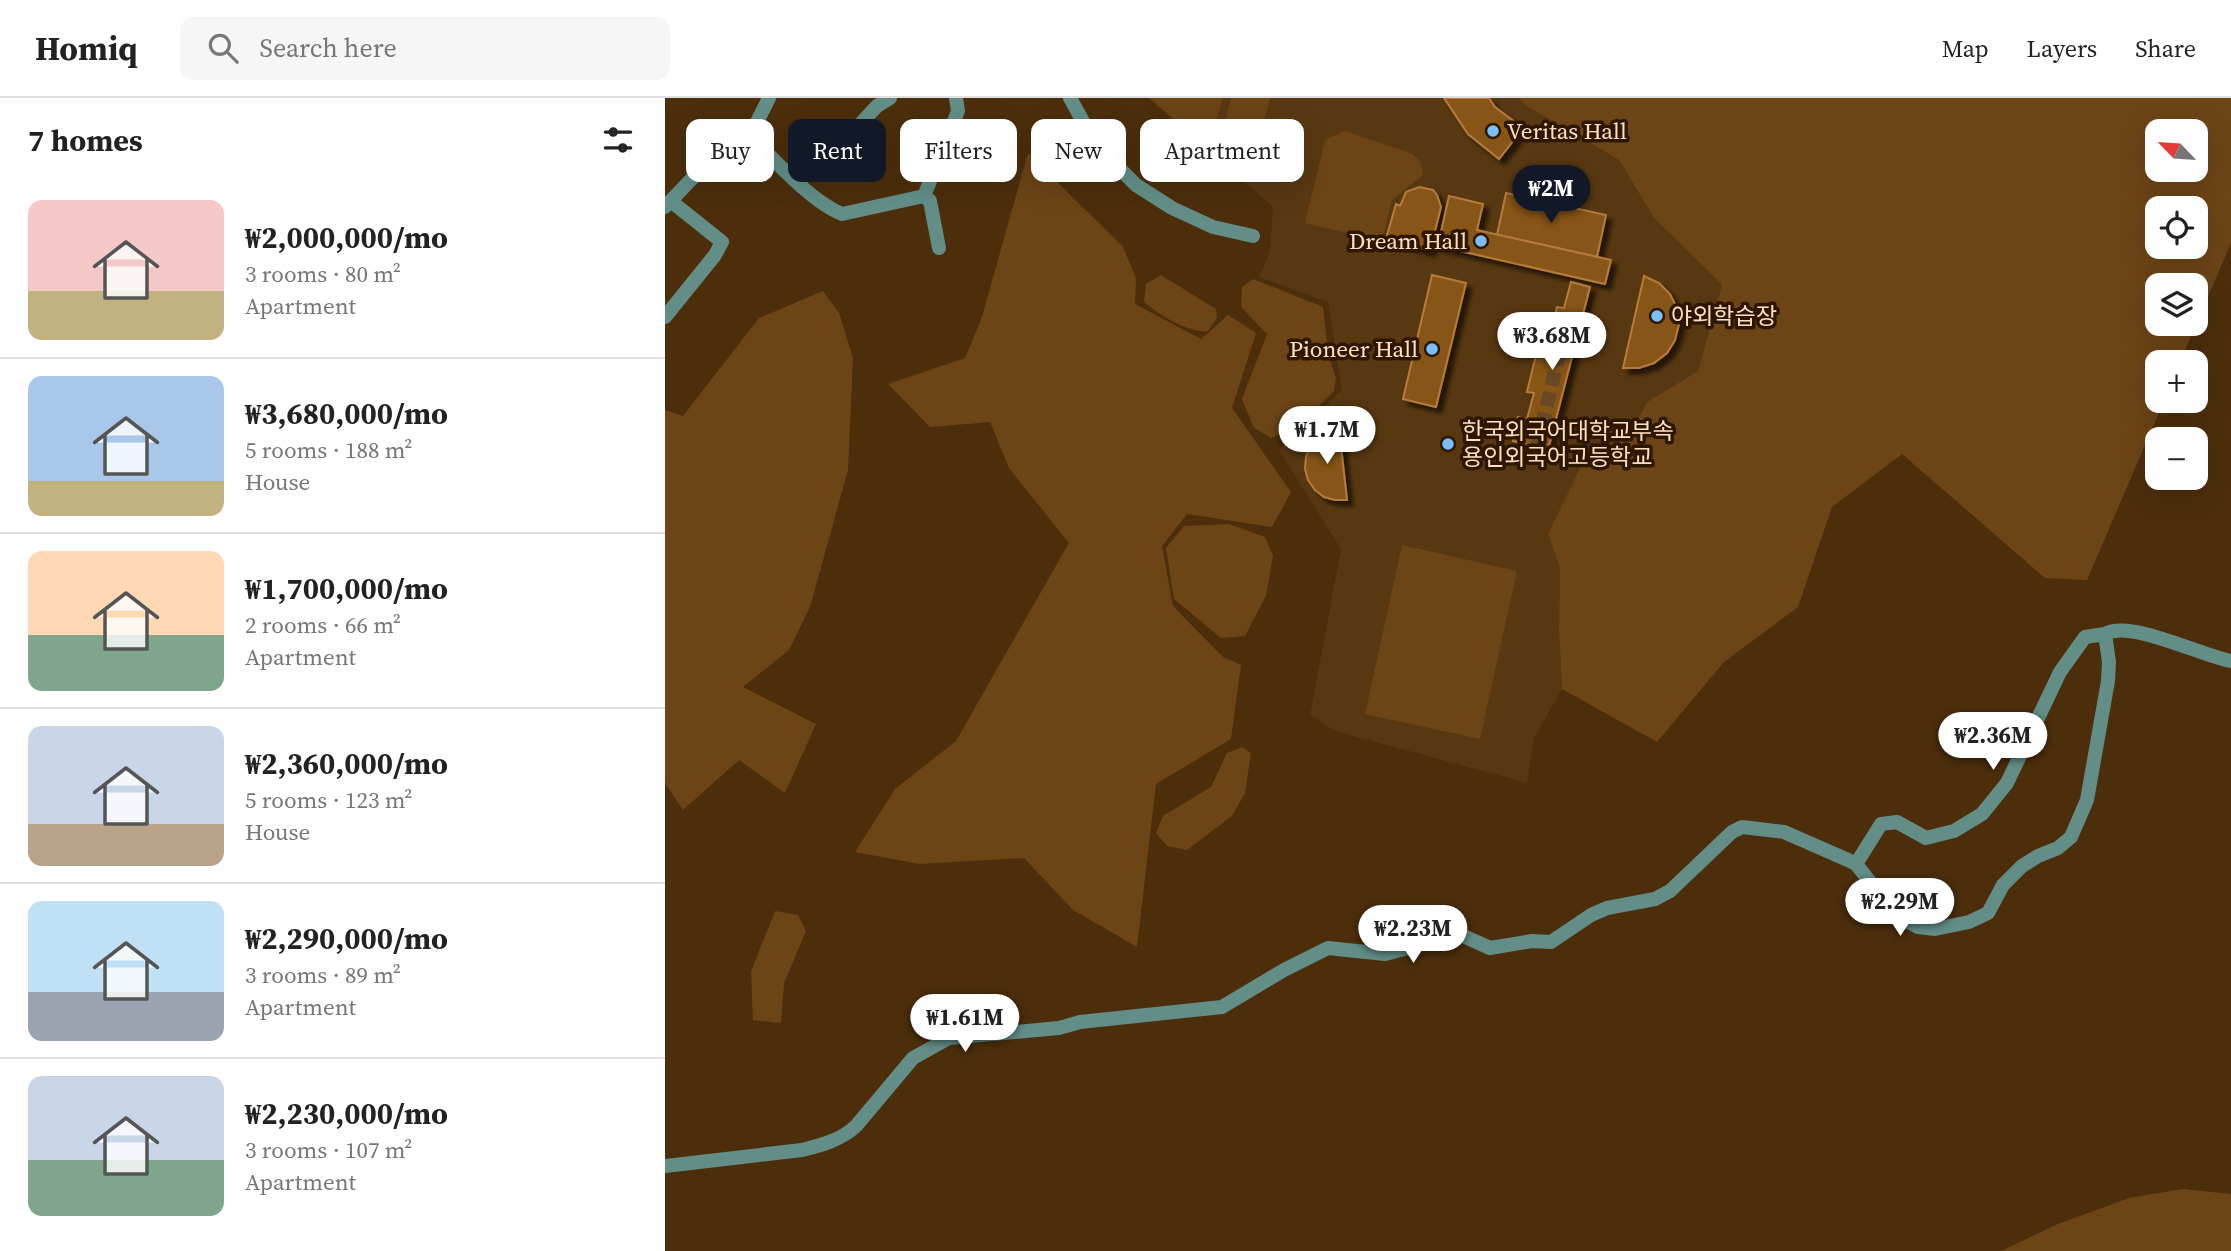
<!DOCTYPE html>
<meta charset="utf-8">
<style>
body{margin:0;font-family:"Source Serif 4","Noto Sans KR",serif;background:#f6f6f6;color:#222;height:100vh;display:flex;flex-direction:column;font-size:26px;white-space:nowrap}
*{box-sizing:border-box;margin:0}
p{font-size:23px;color:#767676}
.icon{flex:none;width:38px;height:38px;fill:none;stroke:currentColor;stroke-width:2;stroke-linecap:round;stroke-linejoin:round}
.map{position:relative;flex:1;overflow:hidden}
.side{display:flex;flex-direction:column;background:#fff;width:665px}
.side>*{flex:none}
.hud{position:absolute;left:21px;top:21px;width:665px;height:63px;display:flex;gap:14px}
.needle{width:46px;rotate:295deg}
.buttons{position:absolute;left:1480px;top:21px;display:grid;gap:14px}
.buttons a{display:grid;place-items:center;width:63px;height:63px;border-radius:14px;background:#fff;box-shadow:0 7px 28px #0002;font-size:35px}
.price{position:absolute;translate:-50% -60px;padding:0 16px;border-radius:24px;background:#fff;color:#222;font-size:23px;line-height:46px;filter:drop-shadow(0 2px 4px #0008)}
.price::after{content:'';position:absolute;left:50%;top:42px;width:21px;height:16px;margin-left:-10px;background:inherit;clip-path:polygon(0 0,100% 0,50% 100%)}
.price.selected{background:#111827;color:#fff}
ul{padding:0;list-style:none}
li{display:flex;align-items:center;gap:21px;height:175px;padding:0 28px}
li+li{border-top:2px solid #e0e0e0}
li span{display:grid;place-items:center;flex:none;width:196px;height:140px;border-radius:14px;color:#555}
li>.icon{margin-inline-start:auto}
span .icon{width:84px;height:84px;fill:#fffc;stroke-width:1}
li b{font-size:30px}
h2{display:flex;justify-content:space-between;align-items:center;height:84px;padding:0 28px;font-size:30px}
.pill{padding:0 24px;border-radius:14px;background:#fff;box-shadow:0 7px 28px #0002;font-size:24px;line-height:63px}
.pill.selected{background:#111827;color:#fff}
header{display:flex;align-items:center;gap:42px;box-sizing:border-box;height:98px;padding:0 35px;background:#fff;border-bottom:2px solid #e0e0e0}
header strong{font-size:33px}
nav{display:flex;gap:38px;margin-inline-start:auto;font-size:24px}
.search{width:490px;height:63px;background:#f6f6f6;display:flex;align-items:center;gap:18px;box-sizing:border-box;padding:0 24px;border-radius:14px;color:#767676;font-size:26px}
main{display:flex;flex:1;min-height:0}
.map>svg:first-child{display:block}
.built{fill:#583811}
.green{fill:#6c4416;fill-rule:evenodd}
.building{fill:#875518;stroke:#b57b3c;stroke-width:2;filter:url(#shadow)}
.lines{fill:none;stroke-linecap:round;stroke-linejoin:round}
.minor-tunnel{stroke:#674926;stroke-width:14;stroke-dasharray:14 7;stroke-linecap:butt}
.minor{stroke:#638e88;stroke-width:14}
.poi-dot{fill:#7bbef9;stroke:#2e1700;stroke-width:2.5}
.labels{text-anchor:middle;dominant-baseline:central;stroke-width:7;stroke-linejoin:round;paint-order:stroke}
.poi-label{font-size:23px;fill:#ffdfc1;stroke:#2e1700;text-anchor:start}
</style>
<header>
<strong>Homiq</strong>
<div class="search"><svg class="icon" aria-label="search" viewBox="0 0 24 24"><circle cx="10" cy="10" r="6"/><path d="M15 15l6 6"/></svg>Search here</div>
<nav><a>Map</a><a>Layers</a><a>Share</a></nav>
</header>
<main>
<section class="side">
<h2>7 homes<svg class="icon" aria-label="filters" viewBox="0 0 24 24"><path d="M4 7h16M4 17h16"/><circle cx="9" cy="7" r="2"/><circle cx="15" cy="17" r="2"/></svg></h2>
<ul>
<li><span style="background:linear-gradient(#f6c9c9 65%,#c2b280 0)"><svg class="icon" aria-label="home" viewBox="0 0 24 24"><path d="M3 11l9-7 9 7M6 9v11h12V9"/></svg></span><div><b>₩2,000,000/mo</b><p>3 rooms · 80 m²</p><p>Apartment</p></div></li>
<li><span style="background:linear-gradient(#a9c7e8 75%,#c2b280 0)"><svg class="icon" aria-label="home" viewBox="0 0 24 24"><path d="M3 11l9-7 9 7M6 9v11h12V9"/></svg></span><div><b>₩3,680,000/mo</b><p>5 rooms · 188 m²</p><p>House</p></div></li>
<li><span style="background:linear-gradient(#ffd9b3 60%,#7fa58c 0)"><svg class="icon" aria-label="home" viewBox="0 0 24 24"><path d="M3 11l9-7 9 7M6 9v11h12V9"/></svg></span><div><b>₩1,700,000/mo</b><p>2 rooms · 66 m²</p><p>Apartment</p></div></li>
<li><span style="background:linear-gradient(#c9d6e8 70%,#b9a48a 0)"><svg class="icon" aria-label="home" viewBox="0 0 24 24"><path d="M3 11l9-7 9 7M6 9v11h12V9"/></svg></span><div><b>₩2,360,000/mo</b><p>5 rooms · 123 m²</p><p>House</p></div></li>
<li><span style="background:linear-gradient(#bfe0f5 65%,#9aa5b1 0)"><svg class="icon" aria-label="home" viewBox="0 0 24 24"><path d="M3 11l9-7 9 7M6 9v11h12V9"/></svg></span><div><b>₩2,290,000/mo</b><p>3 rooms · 89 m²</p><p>Apartment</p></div></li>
<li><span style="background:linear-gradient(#c9d6e8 60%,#7fa58c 0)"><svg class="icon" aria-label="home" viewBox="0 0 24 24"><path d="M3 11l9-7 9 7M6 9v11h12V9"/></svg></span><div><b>₩2,230,000/mo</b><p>3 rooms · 107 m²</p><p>Apartment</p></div></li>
</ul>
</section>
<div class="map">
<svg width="1566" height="1153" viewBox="0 0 1566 1153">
<defs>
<filter id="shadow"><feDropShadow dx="5.5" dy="5.5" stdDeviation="2" flood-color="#0009"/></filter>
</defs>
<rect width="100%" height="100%" fill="#4c2e0b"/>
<polygon class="built" points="558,0 854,0 860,7 954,62 989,120 1057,187 1033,273 982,304 963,340 921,355 884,436 895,470 894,532 897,591 869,640 862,685 670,633 645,617 676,451 614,352 677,292 663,204 594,179 605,154 608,109 543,51"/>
<g class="green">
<polygon points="484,0 558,0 543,51"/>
<polygon points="566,0 605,0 591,56 555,47"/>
<path d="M 854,0 L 1566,0 L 1566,145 L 1515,264 L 1493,264 L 1493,303 L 1499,303 L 1422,482 L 1380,480 L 1237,356 L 1167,409 L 1133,509 L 1059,564 L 992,644 L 897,591 L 894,532 L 895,470 L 883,436 L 922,355 L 963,340 L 982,304 L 1033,273 L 1057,187 L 989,120 L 954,62 L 860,7 ZM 1493,33 L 1531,33 L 1531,72 L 1493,72 ZM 1493,110 L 1531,110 L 1531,149 L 1493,149 ZM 1493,187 L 1531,187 L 1531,226 L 1493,226 Z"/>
<polygon points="680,33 748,56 756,65 758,77 727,102 717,143 640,125 660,42"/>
<polygon points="363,55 458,149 471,180 470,206 536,241 563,217 591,235 567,310 626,394 607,429 522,416 497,448 508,508 558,559 576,567 566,641 491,686 472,849 408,812 359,760 254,766 190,754 230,691 291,643 404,445 344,370 325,324 265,329 223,286 300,260 316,222"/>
<path d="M 496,177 L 551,211 L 552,220 L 543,233 C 523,235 494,217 479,204 L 481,186 Z"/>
<polygon points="588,181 658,209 663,256 671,280 669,293 631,330 606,340 589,330 577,301 602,236 576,209 577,189"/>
<polygon points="158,193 174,215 188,260 183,372 145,509 124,552 78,589 151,626 120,695 74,662 18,712 0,685 0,312 18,318 94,220"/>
<polygon points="564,426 600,439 608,458 601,498 580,538 556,540 509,501 501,450 519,428"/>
<polygon points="737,447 852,473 815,641 700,616"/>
<polygon points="577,649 586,655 580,695 567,718 522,752 502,748 491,735 498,718 546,689 562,655"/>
<polygon points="110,813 133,817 141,833 119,885 116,925 88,922 86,873"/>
<polygon points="1518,1091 1566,1096 1566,1153 1336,1153 1393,1126 1464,1100"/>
</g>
<g class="building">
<polygon points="779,0 824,0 830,9 858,30 834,61 803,36"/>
<polygon points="754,89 768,92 772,97 776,109 765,153 721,141 731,106 735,108 741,94"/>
<polygon points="841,95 941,117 932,159 832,137"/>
<polygon points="784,98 818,106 812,132 946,162 940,186 773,148"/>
<polygon points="767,177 801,185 771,309 738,301"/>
<polygon points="979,178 994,185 1005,196 1012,210 1014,226 1010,242 1002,255 989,265 974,270 958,270"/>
<polygon points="906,184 925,189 883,352 848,343 853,319 862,321 869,295 862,294 871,257 879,259 892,209 899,210"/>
<polygon points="674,330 682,402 670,402 659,399 650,392 643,382 640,371 641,359 645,348 653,339 662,333"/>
</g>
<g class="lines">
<polyline class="minor-tunnel" points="872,349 902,222 889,219"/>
<g class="minor">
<polyline points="405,0 431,47 471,87 507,110 548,129 588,138"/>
<path d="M 85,38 C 109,61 146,104 177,116 L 259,98 L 293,13 L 291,0"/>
<polyline points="129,80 160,64 212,8 225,0"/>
<polyline points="259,98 265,103 274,150"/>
<polyline points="0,109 59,47 85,38 104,0"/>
<polyline points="0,219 50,157 57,144 7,104"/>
<polyline points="1191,766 1216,726 1232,724 1261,740 1289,733 1317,716 1342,685 1395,574 1420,539 1440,536"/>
<path d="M 0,1068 L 137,1052 C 157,1047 176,1042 191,1028 L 248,960 L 284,940 L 394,930 L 415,924 L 557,909 L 619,872 L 663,850 L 720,856 L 750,848 L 775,836 L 796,837 L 825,850 L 867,843 L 886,844 L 926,817 L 942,810 L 990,801 L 1005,793 L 1067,734 L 1077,729 L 1119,734 L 1183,762 L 1191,766 L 1231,817 L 1253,829 L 1270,831 L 1304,824 L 1323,815 L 1338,787 L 1357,768 L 1373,758 L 1393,750 L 1406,739 L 1422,702 L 1443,583 L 1444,564 L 1440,536 C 1465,521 1536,558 1566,563"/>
</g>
</g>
<g class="poi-dot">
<circle cx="828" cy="33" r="7"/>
<circle cx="816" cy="143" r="7"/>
<circle cx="992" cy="218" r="7"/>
<circle cx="767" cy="251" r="7"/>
<circle cx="783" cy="346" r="7"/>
</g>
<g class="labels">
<g class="poi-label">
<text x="842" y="33">Veritas Hall</text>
<text x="802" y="143" text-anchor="end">Dream Hall</text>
<text x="1006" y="218">야외학습장</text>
<text x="753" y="251" text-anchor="end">Pioneer Hall</text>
<text x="797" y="333">한국외국어대학교부속<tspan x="797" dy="26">용인외국어고등학교</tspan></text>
</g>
</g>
</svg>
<div class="buttons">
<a><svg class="needle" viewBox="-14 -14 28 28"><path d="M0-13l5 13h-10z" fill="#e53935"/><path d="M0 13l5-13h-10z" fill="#767676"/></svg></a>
<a><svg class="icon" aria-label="locate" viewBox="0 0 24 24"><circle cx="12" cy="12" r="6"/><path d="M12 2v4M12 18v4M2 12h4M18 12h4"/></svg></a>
<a><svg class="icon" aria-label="layers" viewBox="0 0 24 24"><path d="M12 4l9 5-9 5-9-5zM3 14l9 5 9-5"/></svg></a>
<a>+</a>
<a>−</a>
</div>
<b class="price selected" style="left:886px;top:127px">₩2M</b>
<b class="price" style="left:887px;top:274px">₩3.68M</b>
<b class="price" style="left:662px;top:368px">₩1.7M</b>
<b class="price" style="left:1328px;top:674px">₩2.36M</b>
<b class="price" style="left:1235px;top:840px">₩2.29M</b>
<b class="price" style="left:748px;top:867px">₩2.23M</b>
<b class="price" style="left:300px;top:956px">₩1.61M</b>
<div class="hud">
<a class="pill">Buy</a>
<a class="pill selected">Rent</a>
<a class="pill">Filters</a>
<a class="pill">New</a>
<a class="pill">Apartment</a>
</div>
</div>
</main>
